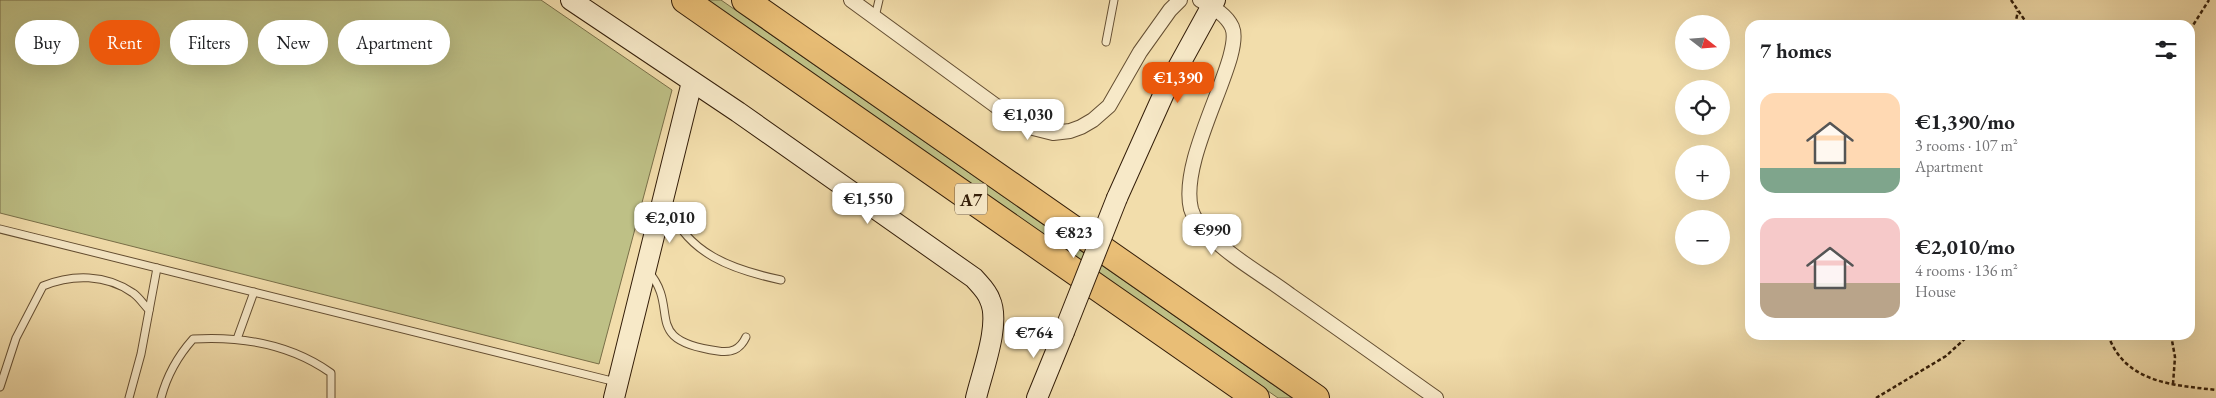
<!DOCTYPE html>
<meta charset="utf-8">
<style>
body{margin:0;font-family:"EB Garamond",serif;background:#f2f2f2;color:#202124;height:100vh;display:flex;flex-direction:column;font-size:19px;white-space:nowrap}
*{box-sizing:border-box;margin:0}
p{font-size:16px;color:#757577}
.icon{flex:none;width:28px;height:28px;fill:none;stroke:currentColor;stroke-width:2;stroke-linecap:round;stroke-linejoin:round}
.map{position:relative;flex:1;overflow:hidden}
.sheet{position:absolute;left:1745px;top:20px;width:450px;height:320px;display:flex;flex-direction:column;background:#fff;border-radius:15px;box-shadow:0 5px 20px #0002}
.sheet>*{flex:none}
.top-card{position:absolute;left:15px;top:20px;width:475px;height:45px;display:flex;gap:10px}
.needle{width:32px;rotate:107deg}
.tools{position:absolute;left:1675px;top:15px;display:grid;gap:10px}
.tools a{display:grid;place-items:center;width:55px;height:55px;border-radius:50%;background:#fff;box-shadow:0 5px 20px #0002;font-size:25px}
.price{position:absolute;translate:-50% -42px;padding:0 11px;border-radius:10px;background:#fff;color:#222;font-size:16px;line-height:32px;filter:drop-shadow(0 1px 2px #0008)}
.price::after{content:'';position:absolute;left:50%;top:30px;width:15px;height:11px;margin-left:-8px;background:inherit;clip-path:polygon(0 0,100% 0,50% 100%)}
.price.selected{background:#ea580c;color:#fff}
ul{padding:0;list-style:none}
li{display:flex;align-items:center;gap:15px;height:125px;padding:0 15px}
li span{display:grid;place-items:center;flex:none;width:140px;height:100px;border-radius:15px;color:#555}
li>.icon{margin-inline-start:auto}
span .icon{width:60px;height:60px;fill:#fffc;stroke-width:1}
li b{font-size:21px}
h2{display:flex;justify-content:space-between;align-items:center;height:60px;padding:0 15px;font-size:21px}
.tag{padding:0 18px;border-radius:22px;background:#fff;box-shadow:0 5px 20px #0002;font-size:18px;line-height:45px}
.tag.selected{background:#ea580c;color:#fff}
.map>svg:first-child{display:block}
.green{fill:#bec086;stroke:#796f48}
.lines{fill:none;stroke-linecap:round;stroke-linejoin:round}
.lane-casing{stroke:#644e32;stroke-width:9}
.street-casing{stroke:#644e32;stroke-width:16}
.secondary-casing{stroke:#341e09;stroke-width:22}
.highway-casing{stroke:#341e09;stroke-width:28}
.path{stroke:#341e09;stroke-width:2.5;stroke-dasharray:4 2.5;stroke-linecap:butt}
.lane{stroke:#f7e9c8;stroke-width:7}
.street{stroke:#f7e9c8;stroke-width:14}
.secondary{stroke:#f7e9c8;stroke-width:20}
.highway{stroke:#e9be76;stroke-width:26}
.secondary-bridge-casing{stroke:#341e09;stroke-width:22;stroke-linecap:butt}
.secondary-bridge{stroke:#f7e9c8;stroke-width:20}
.labels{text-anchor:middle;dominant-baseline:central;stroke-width:4.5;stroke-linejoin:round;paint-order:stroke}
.shield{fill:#f7e9c8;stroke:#6e5b42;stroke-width:1}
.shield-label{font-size:18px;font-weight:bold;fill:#341e09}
</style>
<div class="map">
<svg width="2216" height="398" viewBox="0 0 2216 398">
<rect width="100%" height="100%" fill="#f2ddab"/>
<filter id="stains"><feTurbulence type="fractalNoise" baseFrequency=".004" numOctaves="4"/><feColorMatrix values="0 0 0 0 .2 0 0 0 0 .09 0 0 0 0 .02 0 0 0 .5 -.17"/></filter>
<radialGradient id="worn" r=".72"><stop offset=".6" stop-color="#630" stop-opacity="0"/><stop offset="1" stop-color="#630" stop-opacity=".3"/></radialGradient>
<g class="green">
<polygon points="0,0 541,0 672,90 599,364 0,213"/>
<polygon points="707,0 721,0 1292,398 1278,398"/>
</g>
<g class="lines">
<defs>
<g id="lane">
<polyline points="875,17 879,0"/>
<polyline points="1106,42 1114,0"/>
<path d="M 668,203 C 685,254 734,270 781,280"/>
<polyline points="0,229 616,382"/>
<path d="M 648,271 C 682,310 639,340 718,351 C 731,353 740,350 746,337"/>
<polyline points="237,339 254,292"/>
<path d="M 0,387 L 16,338 L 43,286 C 72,274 106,274 133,293 C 139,297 144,305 149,310"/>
<polyline points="129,398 141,354 157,268"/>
<path d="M 161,398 C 167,375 177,357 193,339 C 243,336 290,344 331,373 L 331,398"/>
</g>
<g id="street">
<polyline points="851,0 1003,111 1033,128 1053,133 1070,131 1081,127 1093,120 1109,106 1140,52 1170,10 1180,0"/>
<path d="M 1200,0 C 1212,7 1226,14 1232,27 C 1245,56 1178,156 1191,209 C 1194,219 1200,227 1208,234 C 1232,258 1263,275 1290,295 C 1339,329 1388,364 1436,398"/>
</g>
<g id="secondary">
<path d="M 571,0 L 738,112 L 974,278 C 980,285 987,291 990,300 C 1001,324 982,372 976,398"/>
<polyline points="1117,198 1165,91 1215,0"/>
<polyline points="614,398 692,82"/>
<polyline points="1037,398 1064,332"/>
</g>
<g id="highway">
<polyline points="685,0 1256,398"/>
<polyline points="745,0 1316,398"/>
</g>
</defs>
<use href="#lane" class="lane-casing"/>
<use href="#street" class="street-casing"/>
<use href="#secondary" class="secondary-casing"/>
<use href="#highway" class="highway-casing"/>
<g class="path">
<polyline points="2011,0 2028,25"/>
<polyline points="2015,25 2018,11"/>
<polyline points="2190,30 2209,0"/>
<path d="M 2108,335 C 2125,383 2173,385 2216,390"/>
<polyline points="2171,335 2175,357 2173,384"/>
<polyline points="1876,398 1946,356 1969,335"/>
</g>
<use href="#lane" class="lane"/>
<use href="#street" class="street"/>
<use href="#secondary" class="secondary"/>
<use href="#highway" class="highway"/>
<defs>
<polyline id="secondary-bridge" points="1064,332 1117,198"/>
</defs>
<use href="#secondary-bridge" class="secondary-bridge-casing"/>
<use href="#secondary-bridge" class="secondary-bridge"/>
</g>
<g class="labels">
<rect class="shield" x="955" y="183.5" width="32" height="31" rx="4"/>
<g class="shield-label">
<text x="971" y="199">Α7</text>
</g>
</g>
<rect width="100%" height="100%" filter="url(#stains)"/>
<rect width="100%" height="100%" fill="url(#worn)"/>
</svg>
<div class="tools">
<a><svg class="needle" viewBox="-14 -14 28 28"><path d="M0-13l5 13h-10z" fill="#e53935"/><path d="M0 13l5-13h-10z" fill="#757577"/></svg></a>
<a><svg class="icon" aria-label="locate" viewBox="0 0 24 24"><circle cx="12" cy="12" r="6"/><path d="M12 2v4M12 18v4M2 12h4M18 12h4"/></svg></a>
<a>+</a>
<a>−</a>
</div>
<b class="price selected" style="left:1178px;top:104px">€1,390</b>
<b class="price" style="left:1028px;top:141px">€1,030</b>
<b class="price" style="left:868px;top:225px">€1,550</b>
<b class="price" style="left:670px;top:244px">€2,010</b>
<b class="price" style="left:1212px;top:256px">€990</b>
<b class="price" style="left:1074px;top:259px">€823</b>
<b class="price" style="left:1034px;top:359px">€764</b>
<div class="top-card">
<a class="tag">Buy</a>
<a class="tag selected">Rent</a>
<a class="tag">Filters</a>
<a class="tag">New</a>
<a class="tag">Apartment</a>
</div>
<section class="sheet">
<h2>7 homes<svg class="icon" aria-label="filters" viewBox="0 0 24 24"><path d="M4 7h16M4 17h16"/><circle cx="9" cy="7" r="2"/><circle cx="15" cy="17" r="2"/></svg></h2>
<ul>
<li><span style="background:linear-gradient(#ffd9b3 75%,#7fa58c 0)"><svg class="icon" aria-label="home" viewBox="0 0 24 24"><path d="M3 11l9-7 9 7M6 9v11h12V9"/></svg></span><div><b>€1,390/mo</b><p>3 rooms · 107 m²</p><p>Apartment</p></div></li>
<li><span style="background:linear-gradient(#f6c9c9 65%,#b9a48a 0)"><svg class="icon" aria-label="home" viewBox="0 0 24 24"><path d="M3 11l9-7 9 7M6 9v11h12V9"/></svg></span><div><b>€2,010/mo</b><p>4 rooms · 136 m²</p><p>House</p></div></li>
</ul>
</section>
</div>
